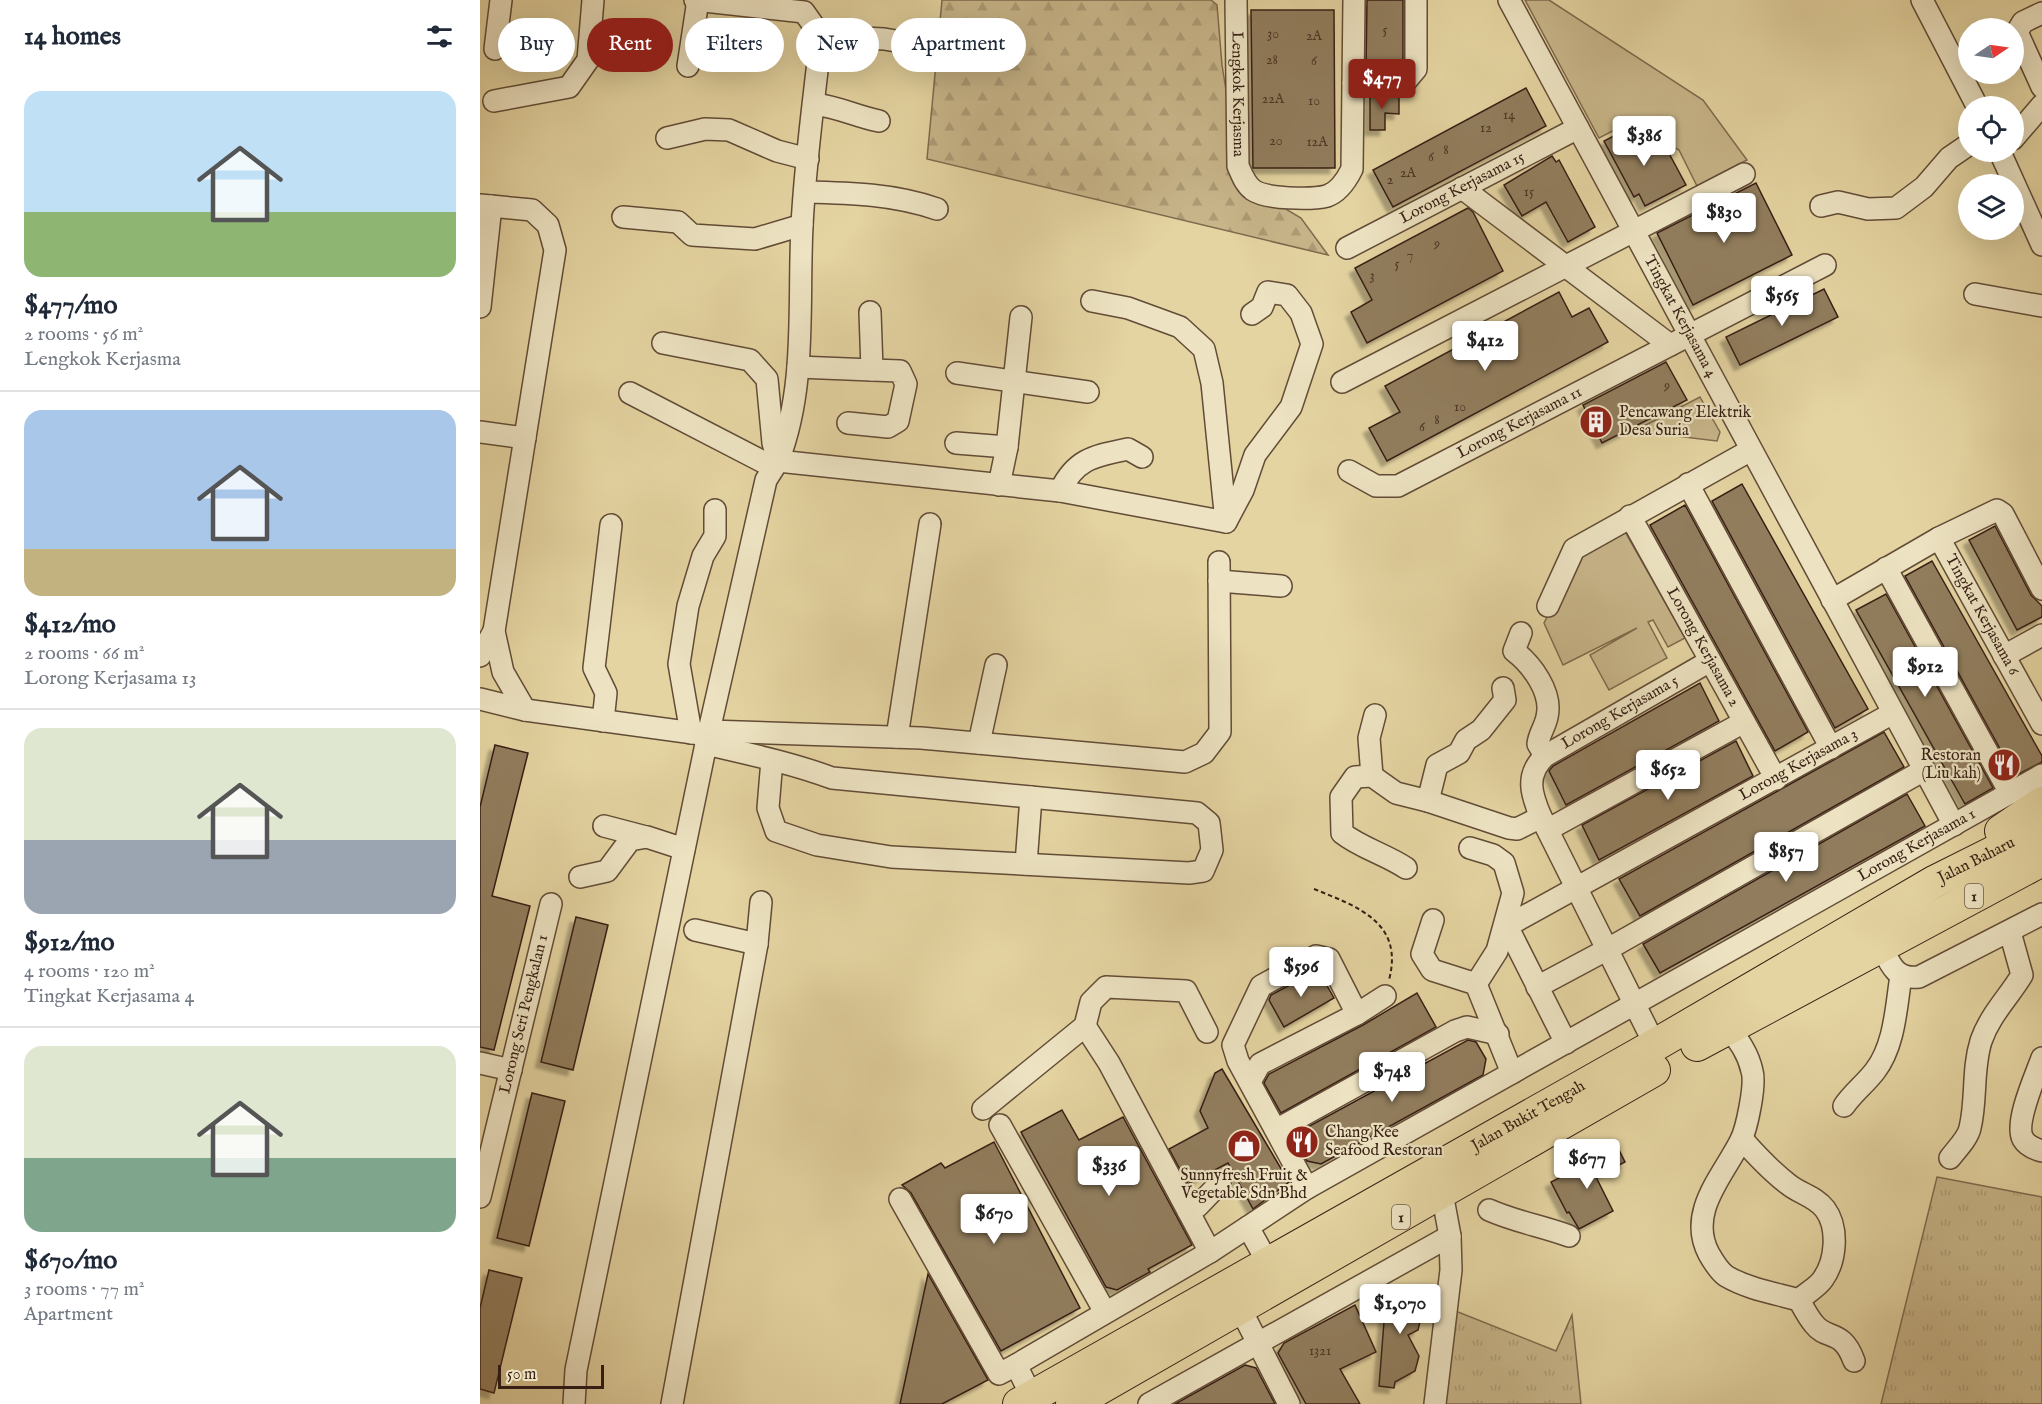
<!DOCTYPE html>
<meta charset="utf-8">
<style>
body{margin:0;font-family:"IM FELL English",serif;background:#f2f2f3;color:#1f2937;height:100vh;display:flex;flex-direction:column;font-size:22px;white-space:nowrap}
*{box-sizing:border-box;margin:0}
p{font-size:20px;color:#747a83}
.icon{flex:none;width:33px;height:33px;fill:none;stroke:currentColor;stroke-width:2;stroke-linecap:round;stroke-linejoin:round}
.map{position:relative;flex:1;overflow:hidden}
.side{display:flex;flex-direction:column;background:#fff;width:480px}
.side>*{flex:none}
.banner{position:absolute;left:18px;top:18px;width:570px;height:54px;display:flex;gap:12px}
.needle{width:39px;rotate:77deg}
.fabs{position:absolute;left:1478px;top:18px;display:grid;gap:12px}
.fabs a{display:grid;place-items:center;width:66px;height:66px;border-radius:50%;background:#fff;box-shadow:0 6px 24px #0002;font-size:30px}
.scale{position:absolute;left:18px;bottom:15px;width:106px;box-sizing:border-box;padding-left:6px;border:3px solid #371f14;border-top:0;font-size:16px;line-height:21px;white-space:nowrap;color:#371f14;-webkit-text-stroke:4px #ede3c2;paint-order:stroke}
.price{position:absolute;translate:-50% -51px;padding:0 14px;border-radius:6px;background:#fff;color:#222;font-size:20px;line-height:39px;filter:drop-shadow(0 2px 3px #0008)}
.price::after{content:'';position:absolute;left:50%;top:36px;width:18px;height:14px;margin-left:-9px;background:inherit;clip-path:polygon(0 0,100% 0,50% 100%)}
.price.on{background:#8f2418;color:#fff}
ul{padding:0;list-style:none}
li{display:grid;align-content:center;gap:12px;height:318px;padding:0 24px}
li+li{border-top:2px solid #e0e1e3}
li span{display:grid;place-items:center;height:186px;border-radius:18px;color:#555}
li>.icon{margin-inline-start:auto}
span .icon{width:108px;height:108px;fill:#fffc;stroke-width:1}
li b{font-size:26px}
h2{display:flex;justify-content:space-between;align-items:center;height:72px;padding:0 24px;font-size:26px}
.chip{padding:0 21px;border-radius:27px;background:#fff;box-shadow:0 6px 24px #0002;font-size:21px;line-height:54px}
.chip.on{background:#8f2418;color:#fff}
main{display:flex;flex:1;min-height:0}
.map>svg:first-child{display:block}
.grass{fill:url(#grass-tufts);stroke:#7f6a4e;stroke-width:1.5}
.forest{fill:url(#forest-firs);stroke:#7f6a4e;stroke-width:1.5}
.park{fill:#c7b589;stroke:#7f6a4e;stroke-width:1.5}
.building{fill:#917d5d;stroke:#371f14;stroke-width:1.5;filter:url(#shadow)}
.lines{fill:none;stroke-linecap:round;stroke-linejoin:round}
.minor-casing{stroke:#624c37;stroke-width:24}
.highway-casing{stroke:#371f14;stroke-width:34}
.path{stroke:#371f14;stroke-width:2;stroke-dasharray:4.5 3;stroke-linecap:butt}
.minor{stroke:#ede3c2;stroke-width:21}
.highway{stroke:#e4d4a1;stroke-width:32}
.labels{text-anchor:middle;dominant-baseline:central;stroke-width:4.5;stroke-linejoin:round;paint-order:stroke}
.number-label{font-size:14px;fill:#4e3626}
.shield{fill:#ede3c2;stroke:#6e5a48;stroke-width:1.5}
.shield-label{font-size:15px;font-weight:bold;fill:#371f14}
.street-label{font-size:16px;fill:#371f14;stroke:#ede3c2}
.poi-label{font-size:16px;fill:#371f14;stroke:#ede3c2;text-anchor:start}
</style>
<main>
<section class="side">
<h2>14 homes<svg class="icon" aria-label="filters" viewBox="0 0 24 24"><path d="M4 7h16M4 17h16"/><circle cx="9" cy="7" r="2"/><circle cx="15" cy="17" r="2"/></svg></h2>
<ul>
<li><span style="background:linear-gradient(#bfe0f5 65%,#8fb573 0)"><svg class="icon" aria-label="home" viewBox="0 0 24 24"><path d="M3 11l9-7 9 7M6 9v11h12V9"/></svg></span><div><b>$477/mo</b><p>2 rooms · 56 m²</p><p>Lengkok Kerjasma</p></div></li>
<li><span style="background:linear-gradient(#a9c7e8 75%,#c2b280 0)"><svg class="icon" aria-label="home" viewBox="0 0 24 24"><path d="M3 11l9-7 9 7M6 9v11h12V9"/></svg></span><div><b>$412/mo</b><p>2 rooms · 66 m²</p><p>Lorong Kerjasama 13</p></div></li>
<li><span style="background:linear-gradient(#dfe7d0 60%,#9aa5b1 0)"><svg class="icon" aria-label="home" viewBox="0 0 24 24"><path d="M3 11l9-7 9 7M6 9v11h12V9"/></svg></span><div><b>$912/mo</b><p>4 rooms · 120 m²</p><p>Tingkat Kerjasama 4</p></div></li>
<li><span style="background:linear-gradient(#dfe7d0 60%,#7fa58c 0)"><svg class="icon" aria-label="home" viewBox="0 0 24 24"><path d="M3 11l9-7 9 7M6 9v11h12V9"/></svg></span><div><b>$670/mo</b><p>3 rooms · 77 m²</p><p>Apartment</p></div></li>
</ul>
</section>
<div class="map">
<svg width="1562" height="1404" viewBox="0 0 1562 1404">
<defs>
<pattern id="grass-tufts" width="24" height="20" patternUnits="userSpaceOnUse" patternTransform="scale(1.5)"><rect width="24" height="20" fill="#c7b589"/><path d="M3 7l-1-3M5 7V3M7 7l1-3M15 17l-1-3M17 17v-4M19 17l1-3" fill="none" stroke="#ac9b75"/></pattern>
<pattern id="forest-firs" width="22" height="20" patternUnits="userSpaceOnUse" patternTransform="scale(1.5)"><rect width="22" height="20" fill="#c7b589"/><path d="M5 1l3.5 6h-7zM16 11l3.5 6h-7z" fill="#ac9b75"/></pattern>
<filter id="shadow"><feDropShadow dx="-5.5" dy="5.5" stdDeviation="1.5" flood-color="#0004"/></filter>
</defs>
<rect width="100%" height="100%" fill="#e4d4a1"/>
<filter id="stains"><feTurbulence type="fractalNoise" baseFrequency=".00333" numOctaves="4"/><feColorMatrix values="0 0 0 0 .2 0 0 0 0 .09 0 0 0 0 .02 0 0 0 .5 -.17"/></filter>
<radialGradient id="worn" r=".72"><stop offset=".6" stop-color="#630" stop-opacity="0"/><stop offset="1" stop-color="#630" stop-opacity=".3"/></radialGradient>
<g class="grass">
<polygon points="1457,1177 1562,1197 1562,1404 1401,1404"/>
<polygon points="973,1310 1076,1351 1092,1315 1101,1404 964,1404"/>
</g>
<polygon class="forest" points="462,0 731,0 737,5 742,65 758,166 772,189 821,218 848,255 447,159"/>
<g class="park">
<polygon points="1045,0 1069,0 1223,100 1267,160 1217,186 1199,150 1186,143 1169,152 1152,121 1119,138"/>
<polygon points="1220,397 1240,432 1237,441 1154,431"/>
<polygon points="1144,530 1205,638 1188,647 1173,620 1168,622 1187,658 1129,690 1110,655 1157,628 1083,665 1064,623 1100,553"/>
</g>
<g class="building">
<polygon points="887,0 923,0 923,64 919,69 886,70"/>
<polygon points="771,10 854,10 855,168 773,168"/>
<polygon points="1046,88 1066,126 913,207 893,170"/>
<polygon points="890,95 919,95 919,114 905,113 905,130 890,130"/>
<polygon points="1153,126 1168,155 1185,146 1206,185 1165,206 1159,194 1154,197 1124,141"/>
<polygon points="1072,156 1076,162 1079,160 1115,227 1088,242 1066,202 1042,216 1024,185"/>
<polygon points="1276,183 1312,255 1213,305 1177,233"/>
<polygon points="988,208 993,212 1023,271 887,343 871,312 892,300 875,268"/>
<polygon points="1344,289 1358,317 1260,365 1246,337"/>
<polygon points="1079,292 1092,317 1109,308 1128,342 907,461 889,428 920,412 905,386"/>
<polygon points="1186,362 1207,400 1122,443 1103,405"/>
<polygon points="1262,484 1388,709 1355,728 1232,501"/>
<polygon points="1205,505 1328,732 1295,751 1170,525"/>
<polygon points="1515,526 1551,595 1562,606 1562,617 1537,630 1489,540"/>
<polygon points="1452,561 1562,756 1562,762 1535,776 1425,576"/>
<polygon points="1406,594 1513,788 1485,804 1376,610"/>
<polygon points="1220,683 1239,721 1086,805 1069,771 1073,766"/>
<polygon points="1404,732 1424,767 1160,916 1139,879"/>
<polygon points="1256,741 1273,776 1119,860 1102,825"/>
<polygon points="15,745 48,753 12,896 50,906 14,1050 0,1047 0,807"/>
<polygon points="1427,794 1445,826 1180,973 1163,944"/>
<polygon points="96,917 128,925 93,1070 61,1062"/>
<polygon points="838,970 854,998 804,1027 789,1000 791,995"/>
<polygon points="937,993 956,1027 801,1113 784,1083 789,1074 883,1025"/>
<polygon points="988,1040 996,1042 1006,1059 1003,1075 841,1164 827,1161 813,1135"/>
<polygon points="742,1069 809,1182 773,1209 748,1163 708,1184 689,1149 728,1128 720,1111 735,1073"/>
<polygon points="52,1093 85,1101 49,1246 17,1238"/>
<polygon points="582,1110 599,1140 643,1117 712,1245 668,1269 670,1272 637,1290 626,1287 541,1132"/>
<polygon points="514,1142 600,1308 521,1351 431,1193 422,1185 461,1163 465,1168"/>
<polygon points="1138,1148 1145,1162 1116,1177 1133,1211 1099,1229 1089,1212 1087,1213 1071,1182"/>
<polygon points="9,1270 42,1278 14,1393 0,1389 0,1308"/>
<polygon points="448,1274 508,1380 462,1404 420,1404"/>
<polygon points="924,1287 947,1293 938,1330 928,1335 939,1356 935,1371 915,1382 914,1388 899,1386 906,1296"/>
<polygon points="875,1305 896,1352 860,1369 880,1404 826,1404 798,1353 804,1343"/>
<polygon points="765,1365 776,1368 795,1404 695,1404"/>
</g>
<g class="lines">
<defs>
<g id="minor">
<path d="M 215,0 L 324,12 L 341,36 C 334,99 325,163 322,226 C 318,304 327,387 298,461 L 580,491 L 746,522 L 763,490 L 775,455 L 811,407 L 832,344 L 821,313 L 807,295 L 788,292 L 782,307 L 772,314"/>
<path id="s1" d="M 756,0 L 758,166 C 762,175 765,184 773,190 C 786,199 831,200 847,196 C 859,192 867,179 872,169 L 874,0"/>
<path id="s2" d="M 1029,0 L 1474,825"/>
<polyline points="1442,0 1497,106"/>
<polyline points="1562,13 1543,22 1537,32 1562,87"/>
<polyline points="341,36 404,39 428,43 430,51"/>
<polyline points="15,49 21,0"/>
<polyline points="208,66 218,0"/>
<polyline points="873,83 925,82 936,69 936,0"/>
<polyline points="14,101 89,87 108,60 113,0"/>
<path d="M 334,104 C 359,107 375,116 399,121"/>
<polyline points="187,138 225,129 249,130 297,151 328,159"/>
<polyline points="1533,139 1562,105"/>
<polyline points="1520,152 1562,245"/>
<polyline points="982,188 1190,345"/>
<path d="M 325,192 C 371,193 414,194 457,209"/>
<polyline points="0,205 52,210 68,225 75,250 14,631 23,672 45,710"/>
<polyline points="1341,206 1358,202 1388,209 1416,208 1444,187 1469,158 1488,145"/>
<polyline points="143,217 198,222 212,235 275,239 322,225"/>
<path id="s3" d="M 867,248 L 1098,128"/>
<polyline points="1495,294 1562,306"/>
<polyline points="612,301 648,308 700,327 724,349 732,383 746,522"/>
<polyline points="0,307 11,206"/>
<polyline points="318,367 392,370 390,312"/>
<polyline points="477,373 608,392"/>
<polyline points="862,382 1264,174"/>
<polyline points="150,393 293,467"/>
<polyline points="368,423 408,427 418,421 426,384 420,371 392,370"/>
<polyline points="0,432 45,438"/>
<polyline points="476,443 527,447"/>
<path id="s4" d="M 869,471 L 896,486 L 918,486 L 1345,265"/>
<polyline points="1208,484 1351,748"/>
<polyline points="519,485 527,447 541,317"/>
<path d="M 580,491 C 596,458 615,456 648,449 L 662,457"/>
<path id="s5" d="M 1150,516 L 1296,779"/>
<path id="s6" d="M 1459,538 L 1562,724"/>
<polyline points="1406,568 1530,793"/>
<polyline points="739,581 801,586"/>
<polyline points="1352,600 1459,538 1517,510 1523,514 1562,589"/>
<polyline points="1068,606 1094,549 1271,450"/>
<path d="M 1041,633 L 1034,651 C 1051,664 1073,692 1067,717 C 1065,727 1059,734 1058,744 L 1065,756"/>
<polyline points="0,656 14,631"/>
<polyline points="1524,656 1562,635"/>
<polyline points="0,699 45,710 228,735"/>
<polyline points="123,721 126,693 114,668 131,525"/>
<polyline points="229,731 441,738 705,762 724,753 740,732 739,562"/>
<polyline points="211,733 199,664 208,606 223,556 235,536 235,510"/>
<polyline points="417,737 450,524"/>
<polyline points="499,743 516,665"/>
<path d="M 226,744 C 269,754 311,763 352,778 L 717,813 L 729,823 L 732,850 L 723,871 L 709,873 L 411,857 L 337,845 L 296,831 L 288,808 L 292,760"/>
<polyline points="892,776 889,738 895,715"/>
<polyline points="948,801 957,765 979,753 986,740 1001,730 1025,700 1023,688"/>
<polyline points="124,826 166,837"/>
<polyline points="1069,829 1264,722"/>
<polyline points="990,848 1013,855 1024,863 1033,893 1017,951 996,984"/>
<polyline points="546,864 551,797"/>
<path d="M 926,868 C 905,854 881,848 862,833 L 861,797 L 875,777 L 892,776 L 916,793 L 948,801 L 1029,828 L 1037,829 L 1061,817"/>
<polyline points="100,877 127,871 150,840 167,837 204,849"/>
<polyline points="953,920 942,954 952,970 996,984 1032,1073"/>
<polyline points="215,930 277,944"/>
<path d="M 1401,945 C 1410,964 1415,980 1439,977 L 1562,914"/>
<polyline points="1057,987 1128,949 1444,770"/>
<polyline points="605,1026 629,1063 730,1252"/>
<path d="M 1248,1027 C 1259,1041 1268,1053 1272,1071 C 1276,1084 1267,1129 1260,1142 C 1242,1177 1207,1213 1229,1254 C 1233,1261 1239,1271 1246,1276 C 1268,1289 1294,1293 1319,1300 C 1323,1307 1328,1317 1334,1324 C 1347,1341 1362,1328 1374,1361"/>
<path id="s7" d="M 1086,1043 L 1027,926 L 1413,713"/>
<path id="s8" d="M 1175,1045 L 1061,817 C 1051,794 1045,775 1065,756 L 1230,661"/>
<path d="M 1562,1058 C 1556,1075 1534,1123 1543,1139 C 1547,1146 1555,1149 1562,1151"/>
<polyline points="0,1063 31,1070"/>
<polyline points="770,1082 780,1064 877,1014 905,996"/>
<path d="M 1364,1106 C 1373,1093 1385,1084 1395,1071 C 1415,1045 1416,1007 1421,976"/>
<polyline points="503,1109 605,1026 611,1002 626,987 706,991 727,1032"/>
<polyline points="520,1125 625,1312"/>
<polyline points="796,1130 975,1031 987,1027 1018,1034"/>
<path d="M 1262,1139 C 1276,1155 1291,1171 1308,1184 C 1320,1194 1335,1196 1345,1209 C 1359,1228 1356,1261 1343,1279 C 1338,1287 1326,1293 1319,1300"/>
<path d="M 1470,1158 C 1476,1150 1488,1138 1490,1128 C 1497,1099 1492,1070 1501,1041 C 1510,1015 1528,998 1542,975 L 1530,932"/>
<polyline points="827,1188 758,1061 753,1045 781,986 836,956 849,959 877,1014"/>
<path id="s9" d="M 0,1197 L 71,904"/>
<polyline points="420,1199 519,1374 536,1365"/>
<path d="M 1009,1210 C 1036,1222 1062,1226 1089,1236"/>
<polyline points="708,1211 718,1206 740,1183"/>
<polyline points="768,1227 788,1263"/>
<polyline points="760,1308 809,1404"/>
<path id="s10" d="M 552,1397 L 536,1365 L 730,1252 L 827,1188 L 1562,775"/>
<polyline points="94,1404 96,1370 226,744 286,480 298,461 293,443 287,379 270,360 183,343"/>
<polyline points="192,1404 277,944 281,902"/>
<polyline points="669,1404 970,1236"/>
<polyline points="955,1404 971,1270 970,1236 962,1193"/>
</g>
<g id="highway">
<polyline points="1521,831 1562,803"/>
<polyline points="1217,1045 1562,860"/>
<path id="s11" d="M 539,1404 L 1175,1045 L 1454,882 L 1562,828"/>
<polyline points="592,1404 1174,1070"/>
</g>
</defs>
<use href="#minor" class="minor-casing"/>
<use href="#highway" class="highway-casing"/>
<path class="path" d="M 834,889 C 879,907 924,923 909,980"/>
<use href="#minor" class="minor"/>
<use href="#highway" class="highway"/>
</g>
<defs>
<symbol id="building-disc" viewBox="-11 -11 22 22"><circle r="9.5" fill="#8f2418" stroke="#ede3c2"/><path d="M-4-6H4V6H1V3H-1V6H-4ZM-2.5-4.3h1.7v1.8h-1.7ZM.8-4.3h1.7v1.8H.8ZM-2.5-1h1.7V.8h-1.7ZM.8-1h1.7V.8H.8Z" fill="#fff"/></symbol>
<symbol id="restaurant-disc" viewBox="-11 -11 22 22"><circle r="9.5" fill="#8f2418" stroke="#ede3c2"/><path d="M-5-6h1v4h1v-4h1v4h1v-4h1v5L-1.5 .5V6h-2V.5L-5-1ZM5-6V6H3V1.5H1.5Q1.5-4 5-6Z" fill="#fff"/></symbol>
<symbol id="shop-disc" viewBox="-11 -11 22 22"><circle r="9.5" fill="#8f2418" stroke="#ede3c2"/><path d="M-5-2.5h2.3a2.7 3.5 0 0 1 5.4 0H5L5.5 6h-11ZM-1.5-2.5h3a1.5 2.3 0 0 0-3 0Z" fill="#fff"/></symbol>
</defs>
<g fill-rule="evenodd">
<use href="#building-disc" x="1097" y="403" width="38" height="38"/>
<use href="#restaurant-disc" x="1505" y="746" width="38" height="38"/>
<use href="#restaurant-disc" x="803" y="1123" width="38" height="38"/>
<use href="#shop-disc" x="745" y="1127" width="38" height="38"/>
</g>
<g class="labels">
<g class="number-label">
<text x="905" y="30">5</text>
<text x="793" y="34">30</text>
<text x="834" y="36">2A</text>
<text x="792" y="60">28</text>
<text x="834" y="61">6</text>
<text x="793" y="99">22A</text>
<text x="834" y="101">10</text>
<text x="1029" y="115">14</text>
<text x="1006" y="128">12</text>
<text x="796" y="141">20</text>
<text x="837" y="142">12A</text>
<text x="966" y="150">8</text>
<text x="951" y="157">6</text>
<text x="928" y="173">2A</text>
<text x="910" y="180">2</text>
<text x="1049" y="192">15</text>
<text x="957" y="244">9</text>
<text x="930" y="255">7</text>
<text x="917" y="264">5</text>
<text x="892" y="276">3</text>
<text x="1187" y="386">9</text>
<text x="980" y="407">10</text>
<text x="957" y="420">8</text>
<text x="942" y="427">6</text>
<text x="840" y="1351">1321</text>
</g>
<g class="shield">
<rect x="1485" y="884" width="18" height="24" rx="4.5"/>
<rect x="912" y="1205" width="18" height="24" rx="4.5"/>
</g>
<g class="shield-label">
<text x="1494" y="896">1</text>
<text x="921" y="1217">1</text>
</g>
<g class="street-label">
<text stroke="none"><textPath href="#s1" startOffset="94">Lengkok Kerjasma</textPath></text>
<text stroke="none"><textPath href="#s3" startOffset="130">Lorong Kerjasama 15</textPath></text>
<text stroke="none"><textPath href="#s2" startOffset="360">Tingkat Kerjasama 4</textPath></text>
<text stroke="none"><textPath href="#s4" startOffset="190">Lorong Kerjasama 11</textPath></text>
<text stroke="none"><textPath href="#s6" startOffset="88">Tingkat Kerjasama 6</textPath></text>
<text stroke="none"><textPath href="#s5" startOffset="150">Lorong Kerjasama 2</textPath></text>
<text stroke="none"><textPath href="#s8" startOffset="408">Lorong Kerjasama 5</textPath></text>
<text stroke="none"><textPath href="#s7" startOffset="464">Lorong Kerjasama 3</textPath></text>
<text stroke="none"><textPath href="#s10" startOffset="1076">Lorong Kerjasama 1</textPath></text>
<text stroke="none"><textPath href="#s11" startOffset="1101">Jalan Baharu</textPath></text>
<text stroke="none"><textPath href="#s9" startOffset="188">Lorong Seri Pengkalan 1</textPath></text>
<text stroke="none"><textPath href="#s11" startOffset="585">Jalan Bukit Tengah</textPath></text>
</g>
<g class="poi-label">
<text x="1139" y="413">Pencawang Elektrik<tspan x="1139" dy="18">Desa Suria</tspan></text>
<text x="1501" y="756" text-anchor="end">Restoran<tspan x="1501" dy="18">(Liu kah)</tspan></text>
<text x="845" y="1133">Chang Kee<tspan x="845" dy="18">Seafood Restoran</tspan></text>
<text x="764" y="1176" text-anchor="middle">Sunnyfresh Fruit &amp;<tspan x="764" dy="18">Vegetable Sdn Bhd</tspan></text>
</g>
</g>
<rect width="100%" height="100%" filter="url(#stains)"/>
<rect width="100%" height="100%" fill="url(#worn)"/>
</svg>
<div class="fabs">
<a><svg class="needle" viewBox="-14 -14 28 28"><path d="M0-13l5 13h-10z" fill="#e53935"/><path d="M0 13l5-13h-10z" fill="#747a83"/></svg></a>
<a><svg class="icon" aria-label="locate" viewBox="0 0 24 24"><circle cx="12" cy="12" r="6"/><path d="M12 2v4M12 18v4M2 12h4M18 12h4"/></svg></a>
<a><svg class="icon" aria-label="layers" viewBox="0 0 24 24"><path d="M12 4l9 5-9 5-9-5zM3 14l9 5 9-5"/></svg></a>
</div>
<div class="scale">50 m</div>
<b class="price on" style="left:902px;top:110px">$477</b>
<b class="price" style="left:1164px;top:167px">$386</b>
<b class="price" style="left:1244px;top:244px">$830</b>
<b class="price" style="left:1302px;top:327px">$565</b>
<b class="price" style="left:1005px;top:372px">$412</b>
<b class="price" style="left:1445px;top:698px">$912</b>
<b class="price" style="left:1188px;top:801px">$652</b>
<b class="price" style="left:1306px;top:883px">$857</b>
<b class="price" style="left:821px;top:998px">$596</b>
<b class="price" style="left:912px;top:1103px">$748</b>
<b class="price" style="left:1107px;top:1190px">$677</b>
<b class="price" style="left:629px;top:1197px">$336</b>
<b class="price" style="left:514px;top:1245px">$670</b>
<b class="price" style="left:920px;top:1335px">$1,070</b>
<div class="banner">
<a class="chip">Buy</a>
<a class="chip on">Rent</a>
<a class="chip">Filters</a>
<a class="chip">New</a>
<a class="chip">Apartment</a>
</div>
</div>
</main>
